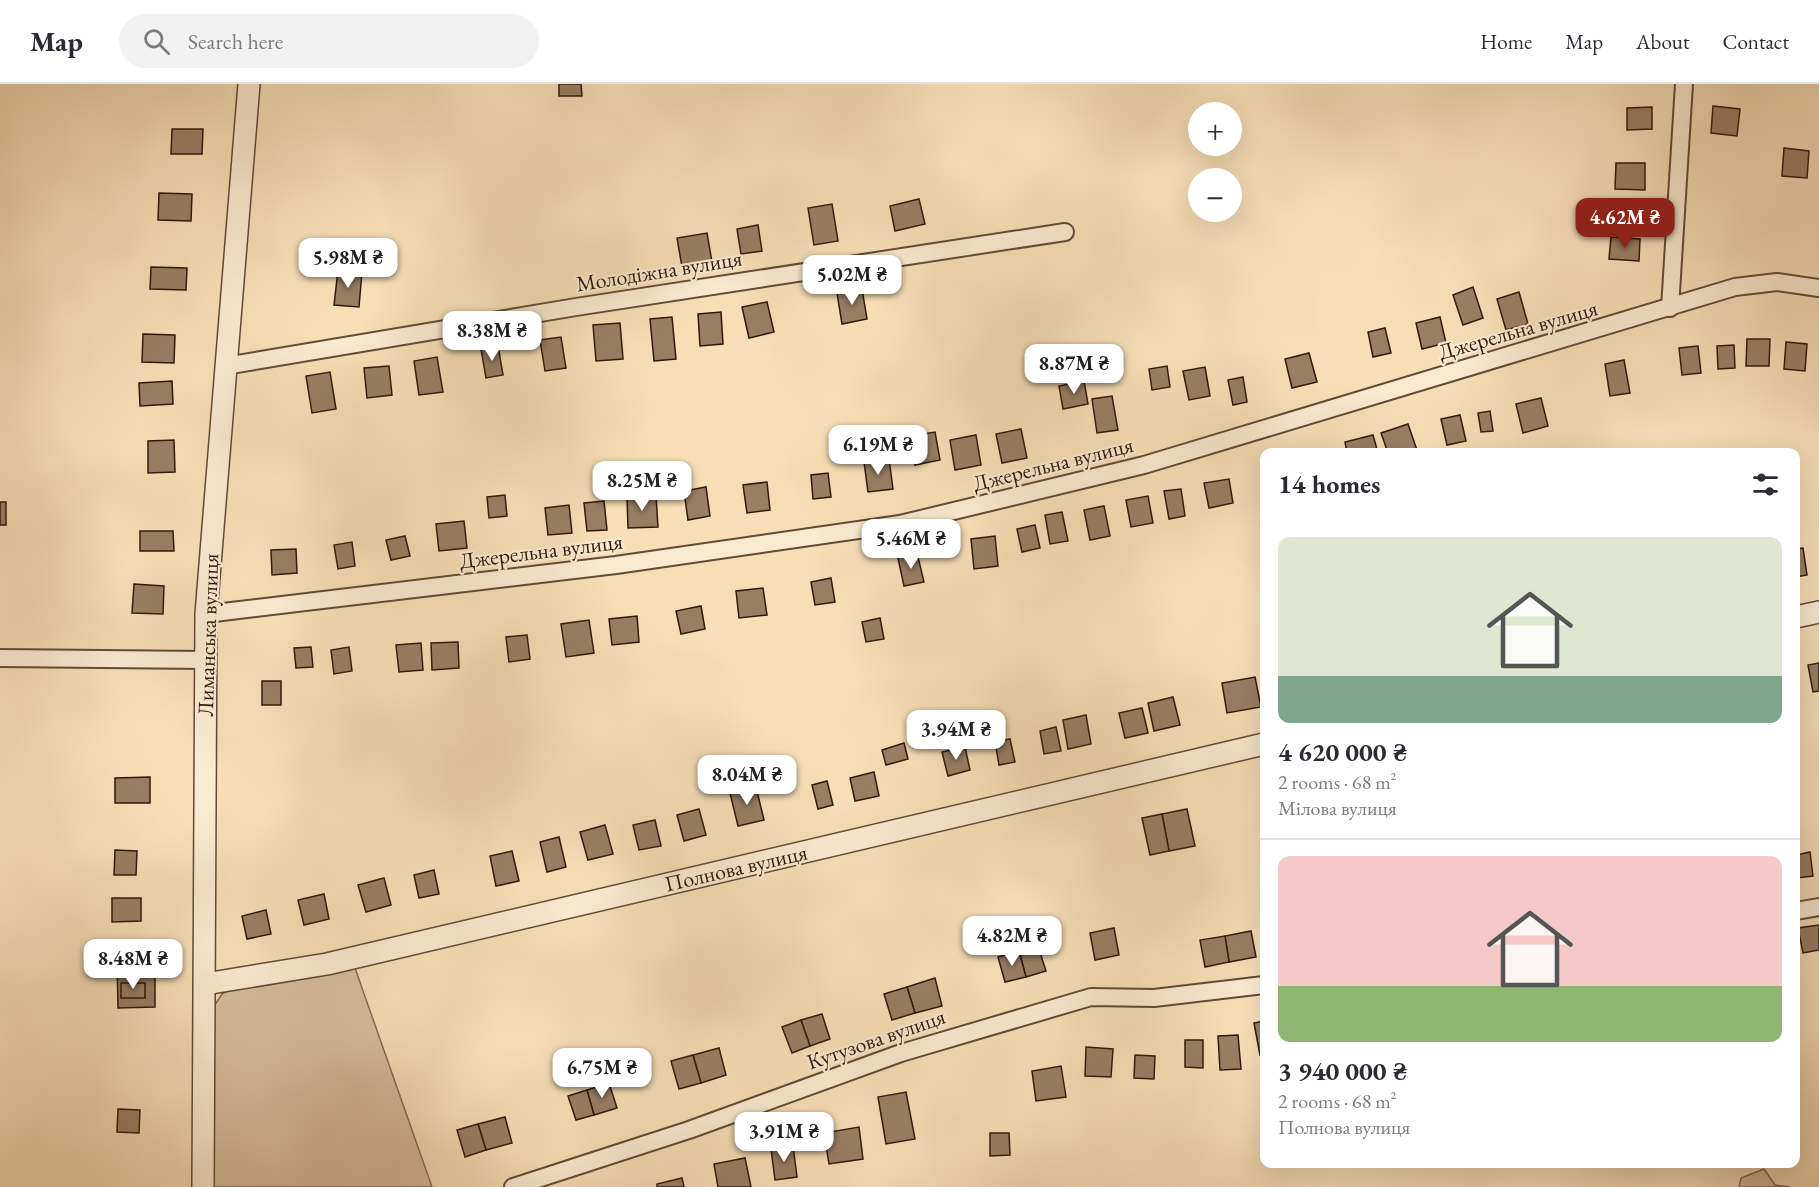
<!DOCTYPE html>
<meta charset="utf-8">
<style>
body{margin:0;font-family:"EB Garamond",serif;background:#f2f2f3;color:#2b2b33;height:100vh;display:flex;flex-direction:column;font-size:22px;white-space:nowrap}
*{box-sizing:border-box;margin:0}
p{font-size:20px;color:#7c7c81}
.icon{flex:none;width:33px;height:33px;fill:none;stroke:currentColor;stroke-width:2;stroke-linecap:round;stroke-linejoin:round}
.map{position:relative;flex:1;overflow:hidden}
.drawer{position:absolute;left:1260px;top:364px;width:540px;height:720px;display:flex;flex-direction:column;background:#fff;border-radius:12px;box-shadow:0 6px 24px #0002}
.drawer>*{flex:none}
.tools{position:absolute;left:1188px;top:18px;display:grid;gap:12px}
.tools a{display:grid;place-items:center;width:54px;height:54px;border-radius:50%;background:#fff;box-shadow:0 6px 24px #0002;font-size:30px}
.price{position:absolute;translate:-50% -51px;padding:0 14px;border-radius:12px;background:#fff;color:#222;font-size:20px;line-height:39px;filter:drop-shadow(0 2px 3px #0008)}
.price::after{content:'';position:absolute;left:50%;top:36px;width:18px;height:14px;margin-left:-9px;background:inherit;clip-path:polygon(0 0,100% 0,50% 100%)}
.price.selected{background:#8f2418;color:#fff}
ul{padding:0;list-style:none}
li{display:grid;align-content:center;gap:12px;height:318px;padding:0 18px}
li+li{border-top:2px solid #e1e1e2}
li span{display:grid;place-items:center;height:186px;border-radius:12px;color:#555}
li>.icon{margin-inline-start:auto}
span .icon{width:108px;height:108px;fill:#fffc;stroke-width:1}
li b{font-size:26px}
h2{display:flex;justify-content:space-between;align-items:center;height:72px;padding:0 18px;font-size:26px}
header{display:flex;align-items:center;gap:36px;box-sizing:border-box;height:84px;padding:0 30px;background:#fff;border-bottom:2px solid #e1e1e2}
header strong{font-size:28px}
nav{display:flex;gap:33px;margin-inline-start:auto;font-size:21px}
.search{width:420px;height:54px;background:#f2f2f3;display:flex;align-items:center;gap:15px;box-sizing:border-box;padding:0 21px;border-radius:33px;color:#7c7c81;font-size:22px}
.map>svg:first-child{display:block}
.green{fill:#d6bc9a;stroke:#846a52;stroke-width:1.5}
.building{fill:#987f64;stroke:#32180b;stroke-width:1.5}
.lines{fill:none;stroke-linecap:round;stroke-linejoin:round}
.minor-casing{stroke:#634a36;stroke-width:20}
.tertiary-casing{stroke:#634a36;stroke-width:24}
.minor{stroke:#faead0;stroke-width:16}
.tertiary{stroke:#faead0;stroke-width:21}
.labels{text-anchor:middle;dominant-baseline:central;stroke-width:4.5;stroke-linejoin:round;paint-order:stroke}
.street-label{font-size:22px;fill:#32180b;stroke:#faead0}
</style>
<header>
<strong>Map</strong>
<div class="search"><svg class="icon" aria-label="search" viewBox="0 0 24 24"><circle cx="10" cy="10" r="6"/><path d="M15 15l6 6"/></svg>Search here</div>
<nav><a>Home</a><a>Map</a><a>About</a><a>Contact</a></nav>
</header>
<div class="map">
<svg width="1819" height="1103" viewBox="0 0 1819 1103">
<rect width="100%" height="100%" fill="#f7deb7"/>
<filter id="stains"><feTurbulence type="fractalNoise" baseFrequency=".00333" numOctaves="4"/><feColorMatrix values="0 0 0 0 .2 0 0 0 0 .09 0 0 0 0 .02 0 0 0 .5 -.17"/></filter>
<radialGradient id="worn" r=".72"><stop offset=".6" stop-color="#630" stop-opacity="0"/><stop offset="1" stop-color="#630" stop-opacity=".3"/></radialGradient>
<g class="green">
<polygon points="355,884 432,1103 210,1103 214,922 222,910 235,902"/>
<polygon points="1764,1085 1775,1101 1790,1103 1739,1103 1741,1094"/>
</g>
<g class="building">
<polygon points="559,0 581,0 582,12 559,12"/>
<polygon points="1713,22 1740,25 1737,52 1711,49"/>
<polygon points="1652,23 1652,45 1627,46 1627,24"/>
<polygon points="172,45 203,45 202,70 171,70"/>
<polygon points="1784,64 1809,67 1807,94 1782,92"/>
<polygon points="1616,79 1645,79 1645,106 1615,105"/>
<polygon points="159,109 192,110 191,137 158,136"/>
<polygon points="919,115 925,140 895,147 890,122"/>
<polygon points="1616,119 1648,121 1647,138 1615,136"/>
<polygon points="832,120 838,157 814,161 808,124"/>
<polygon points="758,141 762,167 741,170 737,145"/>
<polygon points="707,149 712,178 682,183 677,154"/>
<polygon points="1611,153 1640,155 1639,177 1609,175"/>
<polygon points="151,183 187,184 186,206 150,205"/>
<polygon points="338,186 362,188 359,223 334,221"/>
<polygon points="1473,203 1483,234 1463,241 1453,211"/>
<polygon points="862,205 867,235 842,240 837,209"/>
<polygon points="1519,208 1528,240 1506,246 1497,215"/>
<polygon points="767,218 774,248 749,254 742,223"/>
<polygon points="721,228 723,260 700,262 698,230"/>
<polygon points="672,233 676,275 654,277 650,235"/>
<polygon points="1440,233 1446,259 1422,265 1416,239"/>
<polygon points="620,239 623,275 596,277 593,241"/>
<polygon points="1385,244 1391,269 1373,273 1368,248"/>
<polygon points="143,250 175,251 174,279 142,278"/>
<polygon points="561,253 566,284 545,287 540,256"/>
<polygon points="1747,255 1770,255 1769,282 1746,282"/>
<polygon points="1786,258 1807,260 1805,287 1784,285"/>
<polygon points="1734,261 1735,284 1718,285 1717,262"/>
<polygon points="498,262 503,291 486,294 481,265"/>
<polygon points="1698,262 1701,289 1682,291 1679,264"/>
<polygon points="1309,269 1317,298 1292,304 1285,275"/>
<polygon points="437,273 443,308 419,311 414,277"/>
<polygon points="1624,276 1630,309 1610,312 1605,280"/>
<polygon points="389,282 392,311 367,314 364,284"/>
<polygon points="1167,282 1170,303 1152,306 1149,285"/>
<polygon points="1205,283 1210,312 1189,316 1183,287"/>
<polygon points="330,288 336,325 312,329 306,292"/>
<polygon points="1243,293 1247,318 1233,321 1228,296"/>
<polygon points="172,297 173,320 140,322 139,299"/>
<polygon points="1084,297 1088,320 1063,325 1059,302"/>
<polygon points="1112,312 1118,346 1097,349 1092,315"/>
<polygon points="1541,314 1548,342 1523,349 1516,320"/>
<polygon points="1490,327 1493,347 1481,348 1478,329"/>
<polygon points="1460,331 1466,357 1447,361 1441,335"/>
<polygon points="1408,340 1417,366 1388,369 1381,349"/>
<polygon points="1021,345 1027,374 1002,379 996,350"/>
<polygon points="935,348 940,376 915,381 910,352"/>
<polygon points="976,351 981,381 955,386 950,356"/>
<polygon points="1373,351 1378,369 1347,369 1345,358"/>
<polygon points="174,356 175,388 148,389 148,357"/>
<polygon points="889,375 893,405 868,408 864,378"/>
<polygon points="828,389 831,413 813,415 811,391"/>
<polygon points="1229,395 1233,419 1209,424 1204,399"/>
<polygon points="767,398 770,426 747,429 743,401"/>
<polygon points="706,403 710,432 688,436 684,407"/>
<polygon points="1181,405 1185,432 1169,435 1164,407"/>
<polygon points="505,411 507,432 489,434 487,413"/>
<polygon points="656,412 658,443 628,444 627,413"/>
<polygon points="1148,412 1153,439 1131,443 1126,416"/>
<polygon points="604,417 607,446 587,447 584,419"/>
<rect x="0" y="418" width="6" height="23"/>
<polygon points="569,421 572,449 548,451 545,424"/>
<polygon points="1104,422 1110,452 1090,456 1084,426"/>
<polygon points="1062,428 1068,457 1050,460 1045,431"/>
<polygon points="464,437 467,464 439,467 436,440"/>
<polygon points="1035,441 1040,464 1022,468 1017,445"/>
<polygon points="140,447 173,447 174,467 140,467"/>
<polygon points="405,452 410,472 391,476 386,456"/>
<polygon points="995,452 998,482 974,485 971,455"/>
<polygon points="352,458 355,482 338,485 334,461"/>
<polygon points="1803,464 1807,491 1796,493 1796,465"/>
<polygon points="296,465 297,489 272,491 271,466"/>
<polygon points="917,469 924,498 904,502 898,474"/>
<polygon points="831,494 835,518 815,521 811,498"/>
<polygon points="134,500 164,502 163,530 132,529"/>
<polygon points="763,504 767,531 739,534 736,507"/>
<polygon points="701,522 705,545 681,550 676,527"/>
<polygon points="637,532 639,558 612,561 609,535"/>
<polygon points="880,534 884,555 866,558 862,538"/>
<polygon points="589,536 594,569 566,573 561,540"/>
<polygon points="527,551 530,575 509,578 506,553"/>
<polygon points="458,558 459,584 432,586 431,559"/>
<polygon points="421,559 423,586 399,588 396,561"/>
<polygon points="311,563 313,583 296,584 294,564"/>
<polygon points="349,563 352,587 334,590 331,566"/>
<polygon points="1819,579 1819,607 1813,608 1808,581"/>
<polygon points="1255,593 1261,623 1227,629 1222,599"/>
<rect x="262" y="597" width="19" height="24"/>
<polygon points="1173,613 1180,641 1154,647 1148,619"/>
<polygon points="1142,624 1148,649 1125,654 1119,629"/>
<polygon points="1086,631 1091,660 1068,665 1063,636"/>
<polygon points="1056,643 1061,667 1044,670 1040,647"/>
<polygon points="1010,655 1015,678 999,681 995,658"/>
<polygon points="904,659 908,675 886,681 882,666"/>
<polygon points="965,663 970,686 948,692 942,668"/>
<polygon points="874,688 879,712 855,717 850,694"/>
<polygon points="150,693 150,719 115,719 115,694"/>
<polygon points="827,697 833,721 818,725 812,701"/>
<polygon points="756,703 764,736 738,742 730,709"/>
<polygon points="699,725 706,751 684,757 677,731"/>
<polygon points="1187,725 1195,762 1169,767 1162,730"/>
<polygon points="1162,730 1169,767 1150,771 1142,734"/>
<polygon points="655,736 661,762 639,766 633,741"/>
<polygon points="605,741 613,770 588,776 580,748"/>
<polygon points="559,753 566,783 547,788 540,758"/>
<polygon points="115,766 137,767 136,791 114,791"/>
<polygon points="512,767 519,797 496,802 490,772"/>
<polygon points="1810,768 1813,792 1796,794 1796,771"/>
<polygon points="434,786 439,810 419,814 414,791"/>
<polygon points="384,794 391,821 366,828 358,801"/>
<polygon points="324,810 329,835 304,841 298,816"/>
<polygon points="112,814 141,814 141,837 112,838"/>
<polygon points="266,826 271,850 247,855 242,832"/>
<polygon points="1819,841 1819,866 1803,869 1798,844"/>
<polygon points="1114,844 1119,871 1095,876 1090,849"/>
<polygon points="1251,847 1256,873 1229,878 1225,852"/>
<polygon points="1225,852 1229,878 1205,883 1200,856"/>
<polygon points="1038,862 1046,887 1026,893 1019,867"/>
<polygon points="1019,867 1026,893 1005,898 998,873"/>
<polygon points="155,877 155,923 118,924 117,878"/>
<polygon points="935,894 942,922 915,929 907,903"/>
<rect x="121" y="899" width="24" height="15"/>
<polygon points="907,903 915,929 892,936 884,910"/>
<polygon points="822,930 830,955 810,962 801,936"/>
<polygon points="801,936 810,962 792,969 782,943"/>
<polygon points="1264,937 1264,970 1260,971 1254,939"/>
<polygon points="1238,951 1241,985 1220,986 1218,952"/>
<polygon points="1185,956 1203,956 1203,984 1185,983"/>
<polygon points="1086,963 1113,965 1111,993 1085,992"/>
<polygon points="719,964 726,991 701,999 693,971"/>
<polygon points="693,971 701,999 679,1005 671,977"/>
<polygon points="1135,971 1155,972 1154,995 1134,994"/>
<polygon points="1061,982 1066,1013 1036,1017 1032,987"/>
<polygon points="609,999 617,1024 594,1031 587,1006"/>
<polygon points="587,1006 594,1031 576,1036 568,1012"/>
<polygon points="906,1008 915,1055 886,1060 878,1013"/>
<polygon points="118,1025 140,1026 139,1049 117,1048"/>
<polygon points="505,1033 512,1059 486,1066 478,1040"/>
<polygon points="478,1040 486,1066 465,1073 457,1046"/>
<polygon points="859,1043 863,1075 829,1080 824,1049"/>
<polygon points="990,1049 1009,1049 1010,1071 990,1072"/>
<polygon points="793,1062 797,1093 775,1096 771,1065"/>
<polygon points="745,1074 751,1103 718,1103 714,1080"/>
<polygon points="682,1094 684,1103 657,1103 657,1100"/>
</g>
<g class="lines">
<defs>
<g id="minor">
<polyline points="1670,224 1684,0"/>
<polyline points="225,282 576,223 1065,148"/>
<polyline points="206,530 616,481 900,440 1144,381 1735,203 1777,198 1819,204"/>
<polyline points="0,574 205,576"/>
<polyline points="1796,827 1819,823"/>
<polyline points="513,1103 689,1046 901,969 1091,913 1154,914 1264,901"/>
</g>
<g id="tertiary">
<polyline points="1796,533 1819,528"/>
<polyline points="205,900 327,880 1264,660"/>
<polyline points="203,1103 206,530 249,0"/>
</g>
</defs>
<use href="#minor" class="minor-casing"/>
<use href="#tertiary" class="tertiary-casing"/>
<use href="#minor" class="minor"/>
<use href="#tertiary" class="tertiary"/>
</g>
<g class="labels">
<g class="street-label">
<text transform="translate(659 187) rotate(-9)">Молодіжна вулиця</text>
<text transform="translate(1518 246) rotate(-16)">Джерельна вулиця</text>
<text transform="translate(1053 380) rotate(-14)">Джерельна вулиця</text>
<text transform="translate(541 467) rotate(-7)">Джерельна вулиця</text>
<text transform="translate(208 551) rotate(-88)">Лиманська вулиця</text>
<text transform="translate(736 784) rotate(-13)">Полнова вулиця</text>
<text transform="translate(876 955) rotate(-19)">Кутузова вулиця</text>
</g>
</g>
<rect width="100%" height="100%" filter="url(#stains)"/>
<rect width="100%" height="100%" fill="url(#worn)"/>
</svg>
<div class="tools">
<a>+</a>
<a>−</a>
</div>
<b class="price selected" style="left:1625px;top:165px">4.62M ₴</b>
<b class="price" style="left:348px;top:205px">5.98M ₴</b>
<b class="price" style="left:852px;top:222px">5.02M ₴</b>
<b class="price" style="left:492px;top:278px">8.38M ₴</b>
<b class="price" style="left:1074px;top:311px">8.87M ₴</b>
<b class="price" style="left:878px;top:392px">6.19M ₴</b>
<b class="price" style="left:642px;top:428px">8.25M ₴</b>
<b class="price" style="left:911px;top:486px">5.46M ₴</b>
<b class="price" style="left:956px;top:677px">3.94M ₴</b>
<b class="price" style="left:747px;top:722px">8.04M ₴</b>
<b class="price" style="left:1012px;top:883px">4.82M ₴</b>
<b class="price" style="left:133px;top:906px">8.48M ₴</b>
<b class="price" style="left:602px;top:1015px">6.75M ₴</b>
<b class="price" style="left:784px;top:1079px">3.91M ₴</b>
<section class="drawer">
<h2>14 homes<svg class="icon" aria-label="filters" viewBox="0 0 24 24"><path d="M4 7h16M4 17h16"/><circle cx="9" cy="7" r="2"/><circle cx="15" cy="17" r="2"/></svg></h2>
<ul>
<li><span style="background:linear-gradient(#dfe7d0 75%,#7fa58c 0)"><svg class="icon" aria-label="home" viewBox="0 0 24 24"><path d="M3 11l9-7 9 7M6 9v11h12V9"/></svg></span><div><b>4 620 000 ₴</b><p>2 rooms · 68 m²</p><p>Мілова вулиця</p></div></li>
<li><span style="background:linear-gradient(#f6c9c9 70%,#8fb573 0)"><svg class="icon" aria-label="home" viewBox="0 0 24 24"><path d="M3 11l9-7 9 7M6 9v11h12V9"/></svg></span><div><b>3 940 000 ₴</b><p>2 rooms · 68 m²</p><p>Полнова вулиця</p></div></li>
</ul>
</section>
</div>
